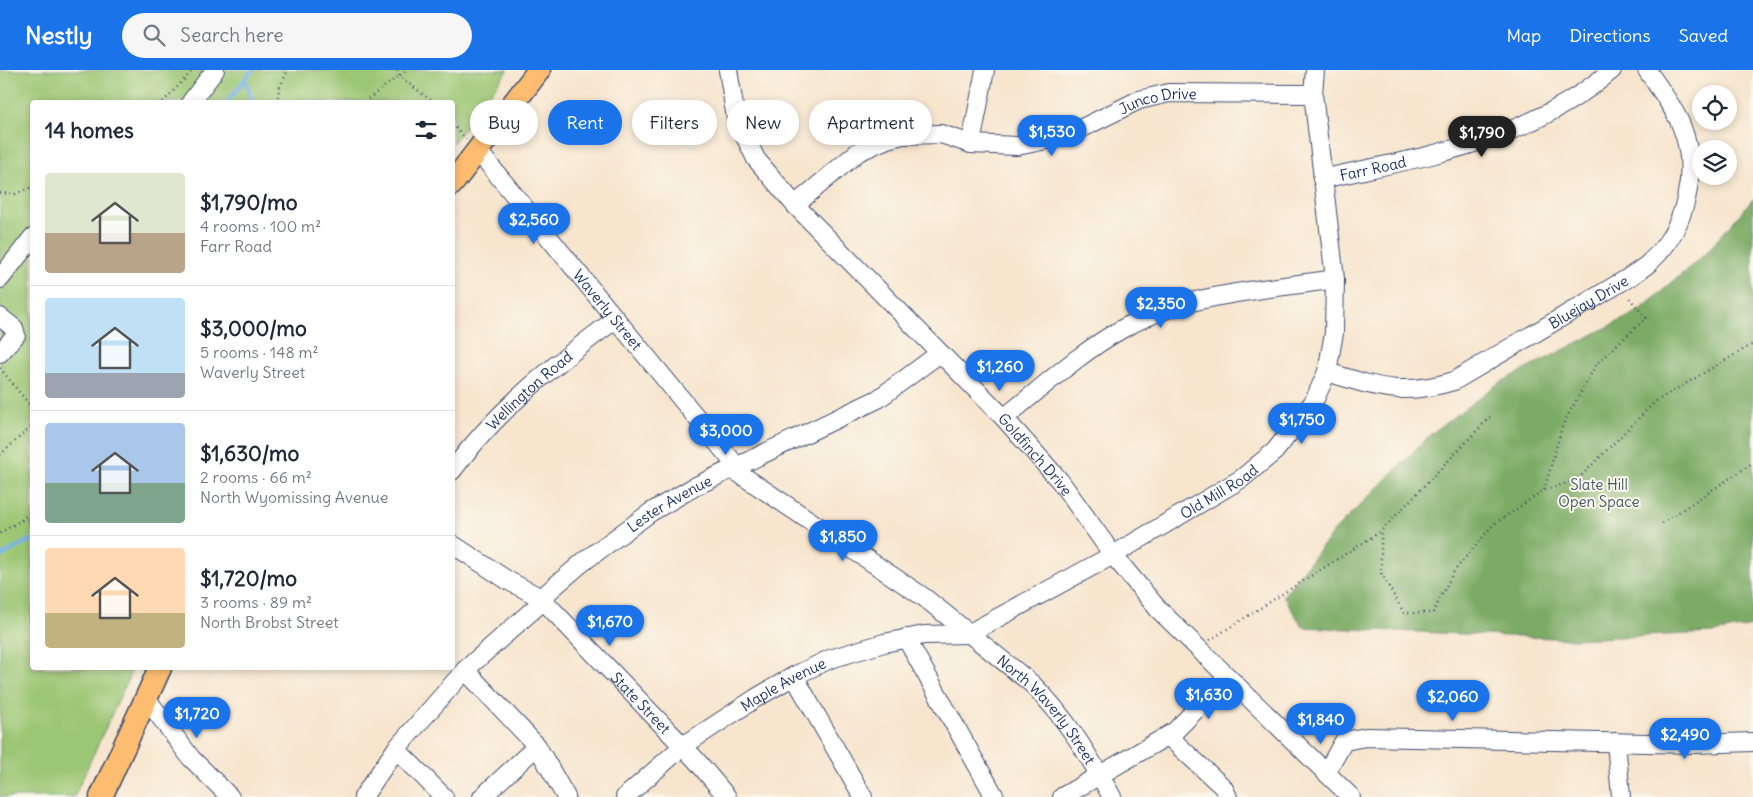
<!DOCTYPE html>
<meta charset="utf-8">
<style>
body{margin:0;font-family:Delius,sans-serif;background:#f6f6f7;color:#1f2937;height:100vh;display:flex;flex-direction:column;font-size:19px;white-space:nowrap}
*{box-sizing:border-box;margin:0}
p{font-size:16px;color:#747a83}
.icon{flex:none;width:28px;height:28px;fill:none;stroke:currentColor;stroke-width:2;stroke-linecap:round;stroke-linejoin:round}
.map{position:relative;flex:1;overflow:hidden}
.drawer{position:absolute;left:30px;top:30px;width:425px;height:570px;display:flex;flex-direction:column;background:#fff;border-radius:5px;box-shadow:0 2px 8px #0003}
.drawer>*{flex:none}
.hud{position:absolute;left:470px;top:30px;width:475px;height:45px;display:flex;gap:10px}
.fabs{position:absolute;left:1692px;top:15px;display:grid;gap:10px}
.fabs a{display:grid;place-items:center;width:45px;height:45px;border-radius:50%;background:#fff;box-shadow:0 2px 8px #0003;font-size:25px}
.price{position:absolute;translate:-50% -42px;padding:0 11px;border-radius:18px;background:#1a73e8;color:#fff;font-size:16px;line-height:32px;filter:drop-shadow(0 1px 2px #0008)}
.price::after{content:'';position:absolute;left:50%;top:30px;width:15px;height:11px;margin-left:-8px;background:inherit;clip-path:polygon(0 0,100% 0,50% 100%)}
.price.active{background:#222;color:#fff}
ul{padding:0;list-style:none}
li{display:flex;align-items:center;gap:15px;height:125px;padding:0 15px}
li+li{border-top:1px solid #e0e1e3}
li span{display:grid;place-items:center;flex:none;width:140px;height:100px;border-radius:5px;color:#555}
li>.icon{margin-inline-start:auto}
span .icon{width:60px;height:60px;fill:#fffc;stroke-width:1}
li b{font-size:21px}
h2{display:flex;justify-content:space-between;align-items:center;height:60px;padding:0 15px;font-size:21px}
.pill{padding:0 18px;border-radius:22px;background:#fff;box-shadow:0 2px 8px #0003;font-size:18px;line-height:45px}
.pill.active{background:#1a73e8;color:#fff}
header{display:flex;align-items:center;gap:30px;box-sizing:border-box;height:70px;padding:0 25px;background:#1a73e8;color:#fff}
header strong{font-size:24px}
nav{display:flex;gap:28px;margin-inline-start:auto;font-size:18px}
.search{width:350px;height:45px;background:#f6f6f7;display:flex;align-items:center;gap:12px;box-sizing:border-box;padding:0 18px;border-radius:28px;color:#747a83;font-size:19px}
.map>svg:first-child{display:block}
.green{fill:#9bc673;stroke:#5b7a68}
.forest{fill:#7cab65;stroke:#4c6d62}
.lines{fill:none;stroke-linecap:round;stroke-linejoin:round}
.stream{stroke:#76b0e7;stroke-width:4}
.minor-casing{stroke:#3c4a6f;stroke-width:20}
.major-casing{stroke:#3c4a6f;stroke-width:25}
.path{stroke:#3c4a6f;stroke-width:2.5;stroke-dasharray:1 4;stroke-linecap:butt}
.minor{stroke:#fff;stroke-width:18}
.major{stroke:#fcbd6f;stroke-width:22}
.labels{text-anchor:middle;dominant-baseline:central;stroke-width:4;stroke-linejoin:round;paint-order:stroke}
.street-label{font-size:15px;fill:#1b2f5e;stroke:#fbf7ec}
.park-label{font-size:15px;fill:#415c64;stroke:#fbf7ec}
</style>
<header>
<strong>Nestly</strong>
<div class="search"><svg class="icon" aria-label="search" viewBox="0 0 24 24"><circle cx="10" cy="10" r="6"/><path d="M15 15l6 6"/></svg>Search here</div>
<nav><a>Map</a><a>Directions</a><a>Saved</a></nav>
</header>
<div class="map">
<svg width="1753" height="727" viewBox="0 0 1753 727">
<rect width="100%" height="100%" fill="#fbf7ec"/>
<filter id="ink" filterUnits="userSpaceOnUse"><feTurbulence type="fractalNoise" baseFrequency=".02" numOctaves="2"/><feDisplacementMap in="SourceGraphic" scale="10" xChannelSelector="R" yChannelSelector="G"/><feConvolveMatrix kernelMatrix="1 2 1 2 8 2 1 2 1" color-interpolation-filters="sRGB"/></filter>
<filter id="wash" filterUnits="userSpaceOnUse"><feTurbulence type="fractalNoise" baseFrequency=".0096" numOctaves="4" result="noise"/><feDisplacementMap in="SourceGraphic" scale="20" xChannelSelector="R" yChannelSelector="G"/><feGaussianBlur stdDeviation="1.12" result="paint"/><feColorMatrix in="noise" values="0 0 0 0 0 0 0 0 0 0 0 0 0 0 0 0 0 1.4 0 .05"/><feComposite in="paint" operator="in"/></filter>
<g filter="url(#wash)">
<rect width="100%" height="100%" fill="#f7e5ce"/>
<polygon class="green" points="0,0 508,0 453,73 452,32 32,32 32,598 133,598 74,727 0,727"/>
<polygon class="forest" points="1753,129 1753,556 1713,563 1575,569 1303,557 1283,526 1334,461 1431,364 1499,313 1639,241 1706,183"/>
<g class="lines">
<g class="stream">
<polyline points="253,0 245,9 253,32"/>
<polyline points="227,32 245,9"/>
<polyline points="0,487 26,472 32,470"/>
</g>
</g>
</g>
<g filter="url(#ink)">
<g class="lines">
<defs>
<g id="minor">
<path id="s1" d="M 728,0 L 736,48 L 756,89 L 795,135 L 1004,348 L 1060,411 L 1113,485 L 1158,539 L 1351,727"/>
<polyline points="191,32 215,0"/>
<polyline points="971,74 985,0"/>
<path id="s2" d="M 478,81 L 738,398"/>
<path id="s3" d="M 1322,109 C 1428,85 1527,73 1612,0"/>
<path id="s4" d="M 795,135 L 858,82 L 887,69 L 903,65 L 941,64 L 971,74 L 1017,76 L 1066,66 L 1139,30 L 1169,23 L 1313,24"/>
<polyline points="0,209 32,168"/>
<polyline points="0,247 14,258 16,265 0,283"/>
<path id="s5" d="M 1327,302 C 1377,317 1401,327 1454,311 L 1628,208 C 1635,203 1644,198 1650,192 C 1686,159 1700,101 1681,55 C 1673,36 1659,18 1647,0"/>
<path d="M 1004,348 C 1042,318 1079,283 1122,259 C 1185,223 1265,220 1335,209"/>
<path id="s6" d="M 734,400 L 925,528 L 1032,614 C 1066,647 1089,686 1112,727"/>
<path id="s7" d="M 452,401 C 497,340 556,293 616,249"/>
<path id="s8" d="M 452,474 L 507,510 L 541,528 L 696,690 L 727,727"/>
<path id="s9" d="M 541,528 L 583,492 L 651,442 L 694,417 L 878,329 L 940,283"/>
<polyline points="906,568 995,727"/>
<polyline points="465,600 537,676 566,727"/>
<polyline points="794,606 863,727"/>
<polyline points="146,628 191,688 230,727"/>
<polyline points="1168,666 1223,717 1228,727"/>
<polyline points="1616,672 1621,727"/>
<polyline points="396,679 444,727"/>
<polyline points="1326,703 1344,671 1366,667 1694,674 1753,672"/>
<polyline points="363,727 396,679 465,600 543,531"/>
<polyline points="482,727 537,676"/>
<path id="s10" d="M 625,727 L 683,676 L 756,628 L 794,606 L 830,589 L 884,573 L 924,565 L 968,564 L 1113,485 L 1241,409 L 1275,381 L 1314,331 L 1327,302 L 1334,263 L 1335,209 L 1313,24 L 1315,0"/>
<polyline points="1062,727 1174,662 1228,607"/>
</g>
<g id="major">
<polyline points="452,114 539,0"/>
<polyline points="101,727 160,598"/>
</g>
</defs>
<use href="#minor" class="minor-casing"/>
<use href="#major" class="major-casing"/>
<g class="path">
<polyline points="397,0 399,6 433,32"/>
<polyline points="163,32 193,0"/>
<polyline points="277,32 279,19 288,0"/>
<polyline points="364,32 407,0"/>
<polyline points="452,54 466,69"/>
<polyline points="0,123 15,124 32,117"/>
<polyline points="0,298 32,338"/>
<polyline points="1490,347 1381,461 1381,503 1404,543 1433,543 1454,501 1493,455 1544,420 1577,410 1656,331 1753,274"/>
<polyline points="0,385 32,356"/>
<polyline points="1544,420 1563,354 1597,293 1646,248 1627,225"/>
<polyline points="21,450 32,441"/>
<polyline points="1662,453 1753,393"/>
<polyline points="0,463 20,451 32,448"/>
<polyline points="1210,570 1380,462"/>
</g>
<use href="#minor" class="minor"/>
<use href="#major" class="major"/>
</g>
</g>
<g class="labels">
<g class="street-label">
<text stroke="none"><textPath href="#s4" startOffset="396">Junco Drive</textPath></text>
<text stroke="none"><textPath href="#s3" startOffset="52">Farr Road</textPath></text>
<text stroke="none"><textPath href="#s5" startOffset="286">Bluejay Drive</textPath></text>
<text stroke="none"><textPath href="#s2" startOffset="205">Waverly Street</textPath></text>
<text stroke="none"><textPath href="#s7" startOffset="112">Wellington Road</textPath></text>
<text stroke="none"><textPath href="#s1" startOffset="501">Goldfinch Drive</textPath></text>
<text stroke="none"><textPath href="#s10" startOffset="678">Old Mill Road</textPath></text>
<text stroke="none"><textPath href="#s9" startOffset="160">Lester Avenue</textPath></text>
<text stroke="none"><textPath href="#s10" startOffset="195">Maple Avenue</textPath></text>
<text stroke="none"><textPath href="#s8" startOffset="249">State Street</textPath></text>
<text stroke="none"><textPath href="#s6" startOffset="396">North Waverly Street</textPath></text>
</g>
<g class="park-label">
<text x="1599" y="414">Slate Hill<tspan x="1599" dy="17">Open Space</tspan></text>
</g>
</g>
</svg>
<div class="fabs">
<a><svg class="icon" aria-label="locate" viewBox="0 0 24 24"><circle cx="12" cy="12" r="6"/><path d="M12 2v4M12 18v4M2 12h4M18 12h4"/></svg></a>
<a><svg class="icon" aria-label="layers" viewBox="0 0 24 24"><path d="M12 4l9 5-9 5-9-5zM3 14l9 5 9-5"/></svg></a>
</div>
<b class="price" style="left:1052px;top:87px">$1,530</b>
<b class="price active" style="left:1482px;top:88px">$1,790</b>
<b class="price" style="left:534px;top:175px">$2,560</b>
<b class="price" style="left:1161px;top:259px">$2,350</b>
<b class="price" style="left:1000px;top:322px">$1,260</b>
<b class="price" style="left:1302px;top:375px">$1,750</b>
<b class="price" style="left:726px;top:386px">$3,000</b>
<b class="price" style="left:843px;top:492px">$1,850</b>
<b class="price" style="left:610px;top:577px">$1,670</b>
<b class="price" style="left:1209px;top:650px">$1,630</b>
<b class="price" style="left:1453px;top:652px">$2,060</b>
<b class="price" style="left:197px;top:669px">$1,720</b>
<b class="price" style="left:1321px;top:675px">$1,840</b>
<b class="price" style="left:1685px;top:690px">$2,490</b>
<div class="hud">
<a class="pill">Buy</a>
<a class="pill active">Rent</a>
<a class="pill">Filters</a>
<a class="pill">New</a>
<a class="pill">Apartment</a>
</div>
<section class="drawer">
<h2>14 homes<svg class="icon" aria-label="filters" viewBox="0 0 24 24"><path d="M4 7h16M4 17h16"/><circle cx="9" cy="7" r="2"/><circle cx="15" cy="17" r="2"/></svg></h2>
<ul>
<li><span style="background:linear-gradient(#dfe7d0 60%,#b9a48a 0)"><svg class="icon" aria-label="home" viewBox="0 0 24 24"><path d="M3 11l9-7 9 7M6 9v11h12V9"/></svg></span><div><b>$1,790/mo</b><p>4 rooms · 100 m²</p><p>Farr Road</p></div></li>
<li><span style="background:linear-gradient(#bfe0f5 75%,#9aa5b1 0)"><svg class="icon" aria-label="home" viewBox="0 0 24 24"><path d="M3 11l9-7 9 7M6 9v11h12V9"/></svg></span><div><b>$3,000/mo</b><p>5 rooms · 148 m²</p><p>Waverly Street</p></div></li>
<li><span style="background:linear-gradient(#a9c7e8 60%,#7fa58c 0)"><svg class="icon" aria-label="home" viewBox="0 0 24 24"><path d="M3 11l9-7 9 7M6 9v11h12V9"/></svg></span><div><b>$1,630/mo</b><p>2 rooms · 66 m²</p><p>North Wyomissing Avenue</p></div></li>
<li><span style="background:linear-gradient(#ffd9b3 65%,#c2b280 0)"><svg class="icon" aria-label="home" viewBox="0 0 24 24"><path d="M3 11l9-7 9 7M6 9v11h12V9"/></svg></span><div><b>$1,720/mo</b><p>3 rooms · 89 m²</p><p>North Brobst Street</p></div></li>
</ul>
</section>
</div>
